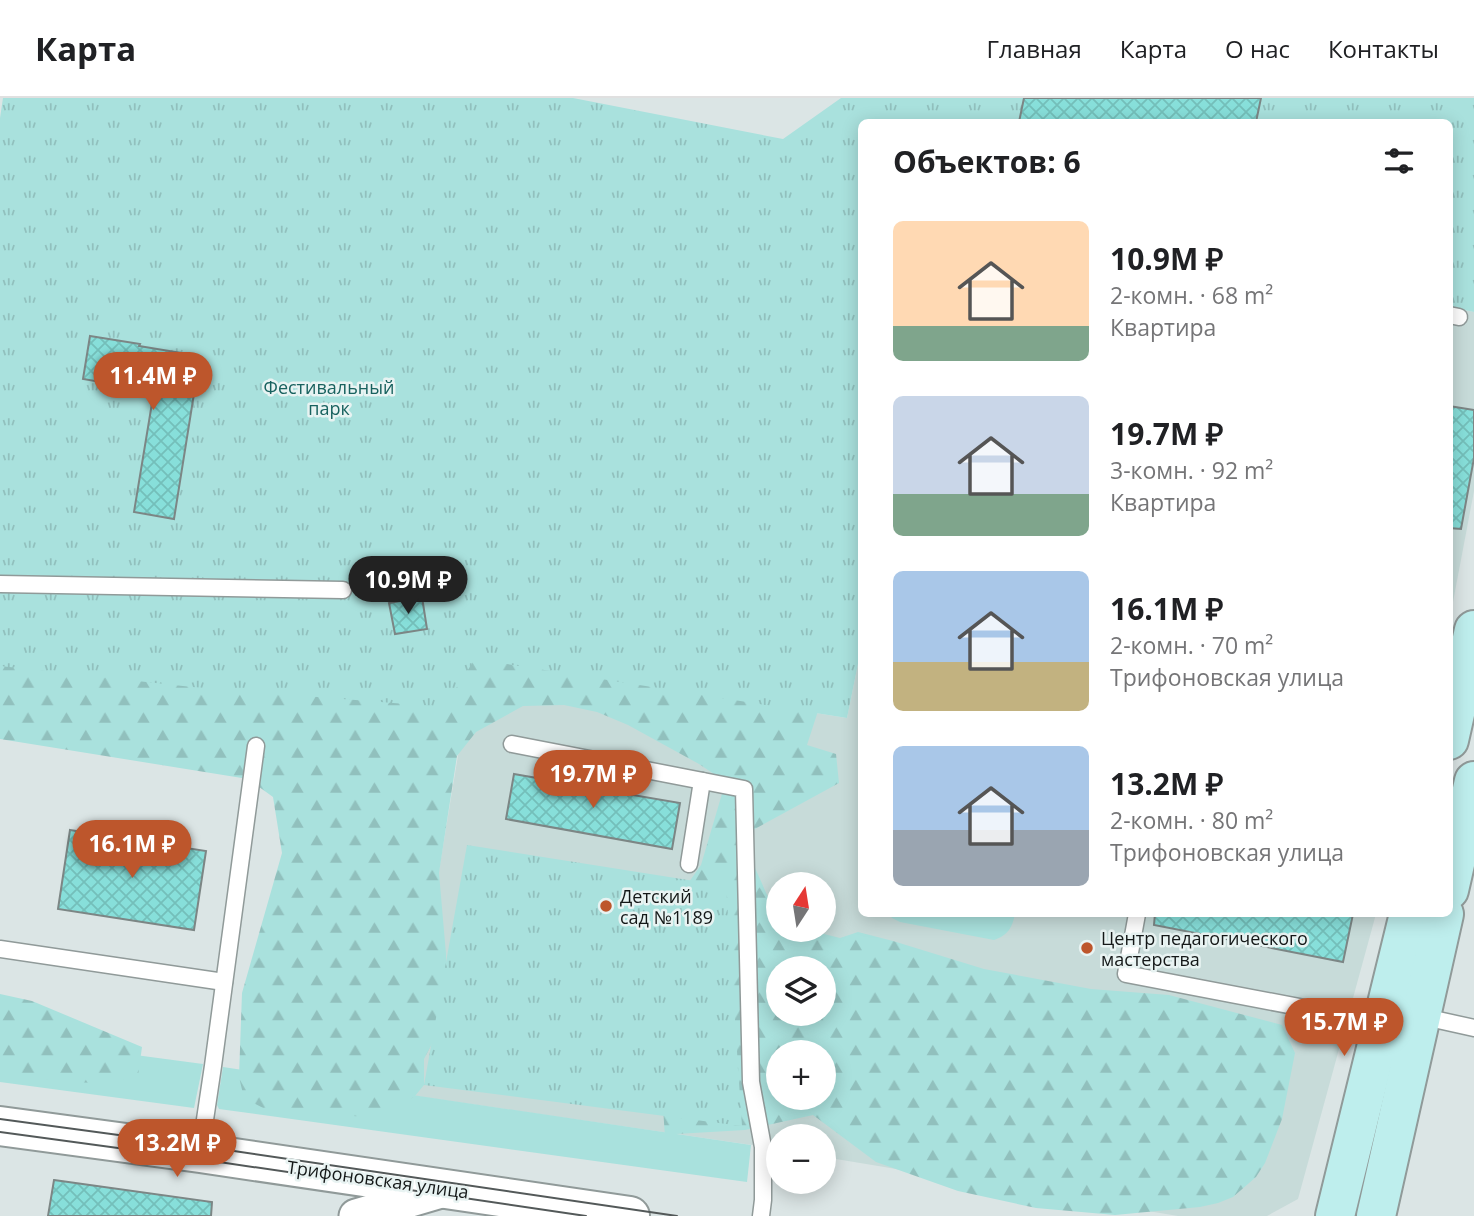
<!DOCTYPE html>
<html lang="ru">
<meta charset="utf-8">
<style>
body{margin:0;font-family:"Open Sans",sans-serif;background:#f2f2f2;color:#202124;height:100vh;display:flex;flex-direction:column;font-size:26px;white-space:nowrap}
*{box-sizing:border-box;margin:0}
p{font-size:23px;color:#757577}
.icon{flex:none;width:38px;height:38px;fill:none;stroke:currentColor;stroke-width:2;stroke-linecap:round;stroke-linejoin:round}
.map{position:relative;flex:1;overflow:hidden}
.sheet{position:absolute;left:858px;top:21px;width:595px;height:798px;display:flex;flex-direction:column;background:#fff;border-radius:10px;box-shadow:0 4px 18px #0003}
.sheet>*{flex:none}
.needle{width:46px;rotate:12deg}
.fabs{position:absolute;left:766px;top:774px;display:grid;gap:14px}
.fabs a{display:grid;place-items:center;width:70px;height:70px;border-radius:50%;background:#fff;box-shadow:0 4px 18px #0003;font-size:35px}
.price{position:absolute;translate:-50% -60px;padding:0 16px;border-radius:24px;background:#bd562c;color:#fff;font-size:23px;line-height:46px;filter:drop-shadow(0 2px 4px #0008)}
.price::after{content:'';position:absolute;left:50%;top:42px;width:21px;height:16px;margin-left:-10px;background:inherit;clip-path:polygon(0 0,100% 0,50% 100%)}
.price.current{background:#222;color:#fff}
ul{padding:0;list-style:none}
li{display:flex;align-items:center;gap:21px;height:175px;padding:0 35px}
li span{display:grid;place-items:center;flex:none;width:196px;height:140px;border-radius:10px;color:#555}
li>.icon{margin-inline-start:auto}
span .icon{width:84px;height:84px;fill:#fffc;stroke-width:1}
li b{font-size:30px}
h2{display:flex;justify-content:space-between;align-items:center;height:84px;padding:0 35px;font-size:30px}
header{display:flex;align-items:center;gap:42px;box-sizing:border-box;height:98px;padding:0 35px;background:#fff;border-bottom:2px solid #e0e0e0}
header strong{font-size:33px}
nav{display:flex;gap:38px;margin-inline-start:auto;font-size:24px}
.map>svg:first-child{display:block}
.built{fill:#c7dbd9;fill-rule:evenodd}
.green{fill:#a9e1dd}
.forest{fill:url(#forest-firs);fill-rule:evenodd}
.park{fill:url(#park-tufts)}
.building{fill:url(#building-cross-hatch);stroke:#7c8685;stroke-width:2}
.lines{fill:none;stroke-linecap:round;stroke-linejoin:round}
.service-casing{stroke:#909a99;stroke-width:19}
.minor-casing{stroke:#909a99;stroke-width:37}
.tertiary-casing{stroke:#909a99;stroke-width:42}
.secondary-casing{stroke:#909a99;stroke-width:42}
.service{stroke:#fff;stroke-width:16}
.minor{stroke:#fff;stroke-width:33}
.tertiary{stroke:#fff;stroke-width:38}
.secondary{stroke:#beeeed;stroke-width:38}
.tram{stroke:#535959;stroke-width:2}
.poi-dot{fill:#bd562c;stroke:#e8f3f2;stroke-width:2.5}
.labels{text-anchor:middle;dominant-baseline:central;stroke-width:5;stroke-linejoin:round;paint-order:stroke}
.park-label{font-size:18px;fill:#18625f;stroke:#e8f3f2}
.poi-label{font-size:18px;fill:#141818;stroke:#e8f3f2;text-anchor:start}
.street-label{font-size:18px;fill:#141818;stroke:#e8f3f2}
</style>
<header>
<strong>Карта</strong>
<nav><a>Главная</a><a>Карта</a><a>О нас</a><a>Контакты</a></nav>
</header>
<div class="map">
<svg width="1474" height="1118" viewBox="0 0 1474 1118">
<defs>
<pattern id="forest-firs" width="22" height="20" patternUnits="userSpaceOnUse" patternTransform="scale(1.75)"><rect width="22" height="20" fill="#a9e1dd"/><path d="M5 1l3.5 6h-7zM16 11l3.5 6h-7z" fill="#91c0bd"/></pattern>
<pattern id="park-tufts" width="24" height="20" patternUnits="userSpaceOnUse" patternTransform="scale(1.75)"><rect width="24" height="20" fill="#a9e1dd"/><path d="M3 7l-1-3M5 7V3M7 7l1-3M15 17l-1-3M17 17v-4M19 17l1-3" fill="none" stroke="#91c0bd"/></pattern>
<pattern id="building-cross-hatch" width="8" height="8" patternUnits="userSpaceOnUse" patternTransform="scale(1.75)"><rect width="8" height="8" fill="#87dfda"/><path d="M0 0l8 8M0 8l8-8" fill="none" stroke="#74bfba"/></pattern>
</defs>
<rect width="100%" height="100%" fill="#dbe5e5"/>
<g class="built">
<polygon points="1449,209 1474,214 1474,393 1449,525"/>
<path d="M 861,551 L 861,816 L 1376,816 L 1298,1101 L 1267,1118 L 1178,1118 L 824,1059 L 824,1038 L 779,1038 L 779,1051 L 402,996 L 474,561 L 847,620 ZM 779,786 L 824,786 L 824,831 L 779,831 ZM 779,870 L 824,870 L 824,915 L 779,915 ZM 779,954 L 824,954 L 824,999 L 779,999 Z"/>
</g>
<g class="green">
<path d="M 889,816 L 1015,816 C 1012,830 1008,837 994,842 L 900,824 L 892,820 Z"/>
<polygon points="0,939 203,966 194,1010 0,984"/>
<polygon points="223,969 751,1047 747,1084 219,1011 217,1007"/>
</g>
<g class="forest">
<path d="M 861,512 L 829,579 L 807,647 L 836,656 L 839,685 L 753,732 L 751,761 L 776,817 L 779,818 L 779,831 L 804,831 L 840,840 L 858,834 L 893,843 L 984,871 L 1091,891 L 1169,897 L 1282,927 L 1295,955 L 1282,1021 L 1265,1065 L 1256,1079 L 1233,1099 L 1218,1105 L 1200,1109 L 1115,1117 L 1036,1110 L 958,1093 L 876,1064 L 813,1017 L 745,1032 L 676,1036 L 666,1055 L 654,870 L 665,818 L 701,767 L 724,689 L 714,676 L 699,666 L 628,627 L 597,614 L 564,607 L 523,608 L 476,634 L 457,658 L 439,775 L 446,856 L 446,871 L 438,934 L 424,961 L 424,987 L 415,998 L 389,1016 L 372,1019 L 271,1014 L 244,1000 L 239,979 L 242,895 L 282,755 L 273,699 L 248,681 L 0,641 L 0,546 ZM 779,870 L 824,870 L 824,915 L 779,915 ZM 779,954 L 824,954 L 824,999 L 779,999 Z"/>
<polygon points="0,896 32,903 142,949 138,978 105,986 37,981 0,975"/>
</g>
<g class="park">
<polygon points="3,0 573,0 783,41 841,0 1474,0 1474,214 1449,209 1449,24 861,24 861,551 847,620 475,561 444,609 192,589 0,568 0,20"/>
<polygon points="467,747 726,788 742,1028 424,987"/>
</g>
<g class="building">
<polygon points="1024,0 1261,0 1256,24 1019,24"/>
<polygon points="90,238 140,246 139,248 200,258 174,421 134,414 154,293 83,281"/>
<polygon points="1449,308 1474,312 1474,360 1461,431 1449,430"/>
<polygon points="422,499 427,531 395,536 389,505"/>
<polygon points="514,676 577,687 579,676 618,682 615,694 680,705 672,751 506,721"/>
<polygon points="70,732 206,753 194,832 58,811"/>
<polygon points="1155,816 1353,816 1343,864 1154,827"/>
<polygon points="54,1082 212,1104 211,1118 48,1118"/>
</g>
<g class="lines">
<defs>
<g id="service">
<polyline points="1449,217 1459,219"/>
<polyline points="0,486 343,492"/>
<polyline points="512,646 744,691 751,984 763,1049 763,1102 761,1118"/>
<polyline points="689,766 702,683"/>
<polyline points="1137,816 1126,876 1383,925"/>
<polyline points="0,851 224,884"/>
<polyline points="1420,918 1474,930"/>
<polyline points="200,1055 213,968 256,648"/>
</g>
<polyline id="minor" points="356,1118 448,1091"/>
<polyline id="tertiary" points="0,1028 200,1055 630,1118"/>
<g id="secondary">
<polyline points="1449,642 1474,532"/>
<polyline points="1449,792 1474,683"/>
<polyline points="1335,1118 1409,816"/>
<polyline points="1376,1118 1444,816"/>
</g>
</defs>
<use href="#service" class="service-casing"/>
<use href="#minor" class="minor-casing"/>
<use href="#tertiary" class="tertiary-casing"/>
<use href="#secondary" class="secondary-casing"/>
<use href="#service" class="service"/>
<use href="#minor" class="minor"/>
<use href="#tertiary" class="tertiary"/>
<use href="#secondary" class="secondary"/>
<g class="tram">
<polyline points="0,1021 200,1048 677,1118"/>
<polyline points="0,1034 199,1061 586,1118"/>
</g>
</g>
<g class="poi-dot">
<circle cx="606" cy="808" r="7"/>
<circle cx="1087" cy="850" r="7"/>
</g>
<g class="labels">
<g class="park-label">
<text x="329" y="289">Фестивальный<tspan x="329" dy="21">парк</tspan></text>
</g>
<g class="poi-label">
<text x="620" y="798">Детский<tspan x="620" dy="21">сад №1189</tspan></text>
<text x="1101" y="840">Центр педагогического<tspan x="1101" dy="21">мастерства</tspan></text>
</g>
<g class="street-label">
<text transform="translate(378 1081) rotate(8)">Трифоновская улица</text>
</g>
</g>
</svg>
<div class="fabs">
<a><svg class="needle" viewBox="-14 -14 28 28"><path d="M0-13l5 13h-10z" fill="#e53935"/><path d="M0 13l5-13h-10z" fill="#757577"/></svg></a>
<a><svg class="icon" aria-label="layers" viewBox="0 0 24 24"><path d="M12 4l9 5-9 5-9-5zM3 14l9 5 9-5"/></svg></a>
<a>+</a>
<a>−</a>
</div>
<b class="price" style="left:153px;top:314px">11.4M ₽</b>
<b class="price current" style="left:408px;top:518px">10.9M ₽</b>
<b class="price" style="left:593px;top:712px">19.7M ₽</b>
<b class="price" style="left:132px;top:782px">16.1M ₽</b>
<b class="price" style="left:1344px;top:960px">15.7M ₽</b>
<b class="price" style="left:177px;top:1081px">13.2M ₽</b>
<section class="sheet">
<h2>Объектов: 6<svg class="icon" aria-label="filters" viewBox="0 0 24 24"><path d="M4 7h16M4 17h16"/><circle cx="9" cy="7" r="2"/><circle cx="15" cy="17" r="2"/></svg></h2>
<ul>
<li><span style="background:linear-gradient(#ffd9b3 75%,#7fa58c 0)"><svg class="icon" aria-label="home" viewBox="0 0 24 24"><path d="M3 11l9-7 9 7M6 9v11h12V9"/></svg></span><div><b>10.9M ₽</b><p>2-комн. · 68 m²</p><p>Квартира</p></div></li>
<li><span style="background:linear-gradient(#c9d6e8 70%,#7fa58c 0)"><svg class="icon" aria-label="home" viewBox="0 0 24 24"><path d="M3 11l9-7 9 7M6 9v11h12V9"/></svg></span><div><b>19.7M ₽</b><p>3-комн. · 92 m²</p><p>Квартира</p></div></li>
<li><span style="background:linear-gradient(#a9c7e8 65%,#c2b280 0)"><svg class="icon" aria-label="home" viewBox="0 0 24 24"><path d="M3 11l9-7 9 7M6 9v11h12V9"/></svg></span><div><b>16.1M ₽</b><p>2-комн. · 70 m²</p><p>Трифоновская улица</p></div></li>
<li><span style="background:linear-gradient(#a9c7e8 60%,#9aa5b1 0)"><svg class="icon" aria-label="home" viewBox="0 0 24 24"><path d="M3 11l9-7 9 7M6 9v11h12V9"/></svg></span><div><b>13.2M ₽</b><p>2-комн. · 80 m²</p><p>Трифоновская улица</p></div></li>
</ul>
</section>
</div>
